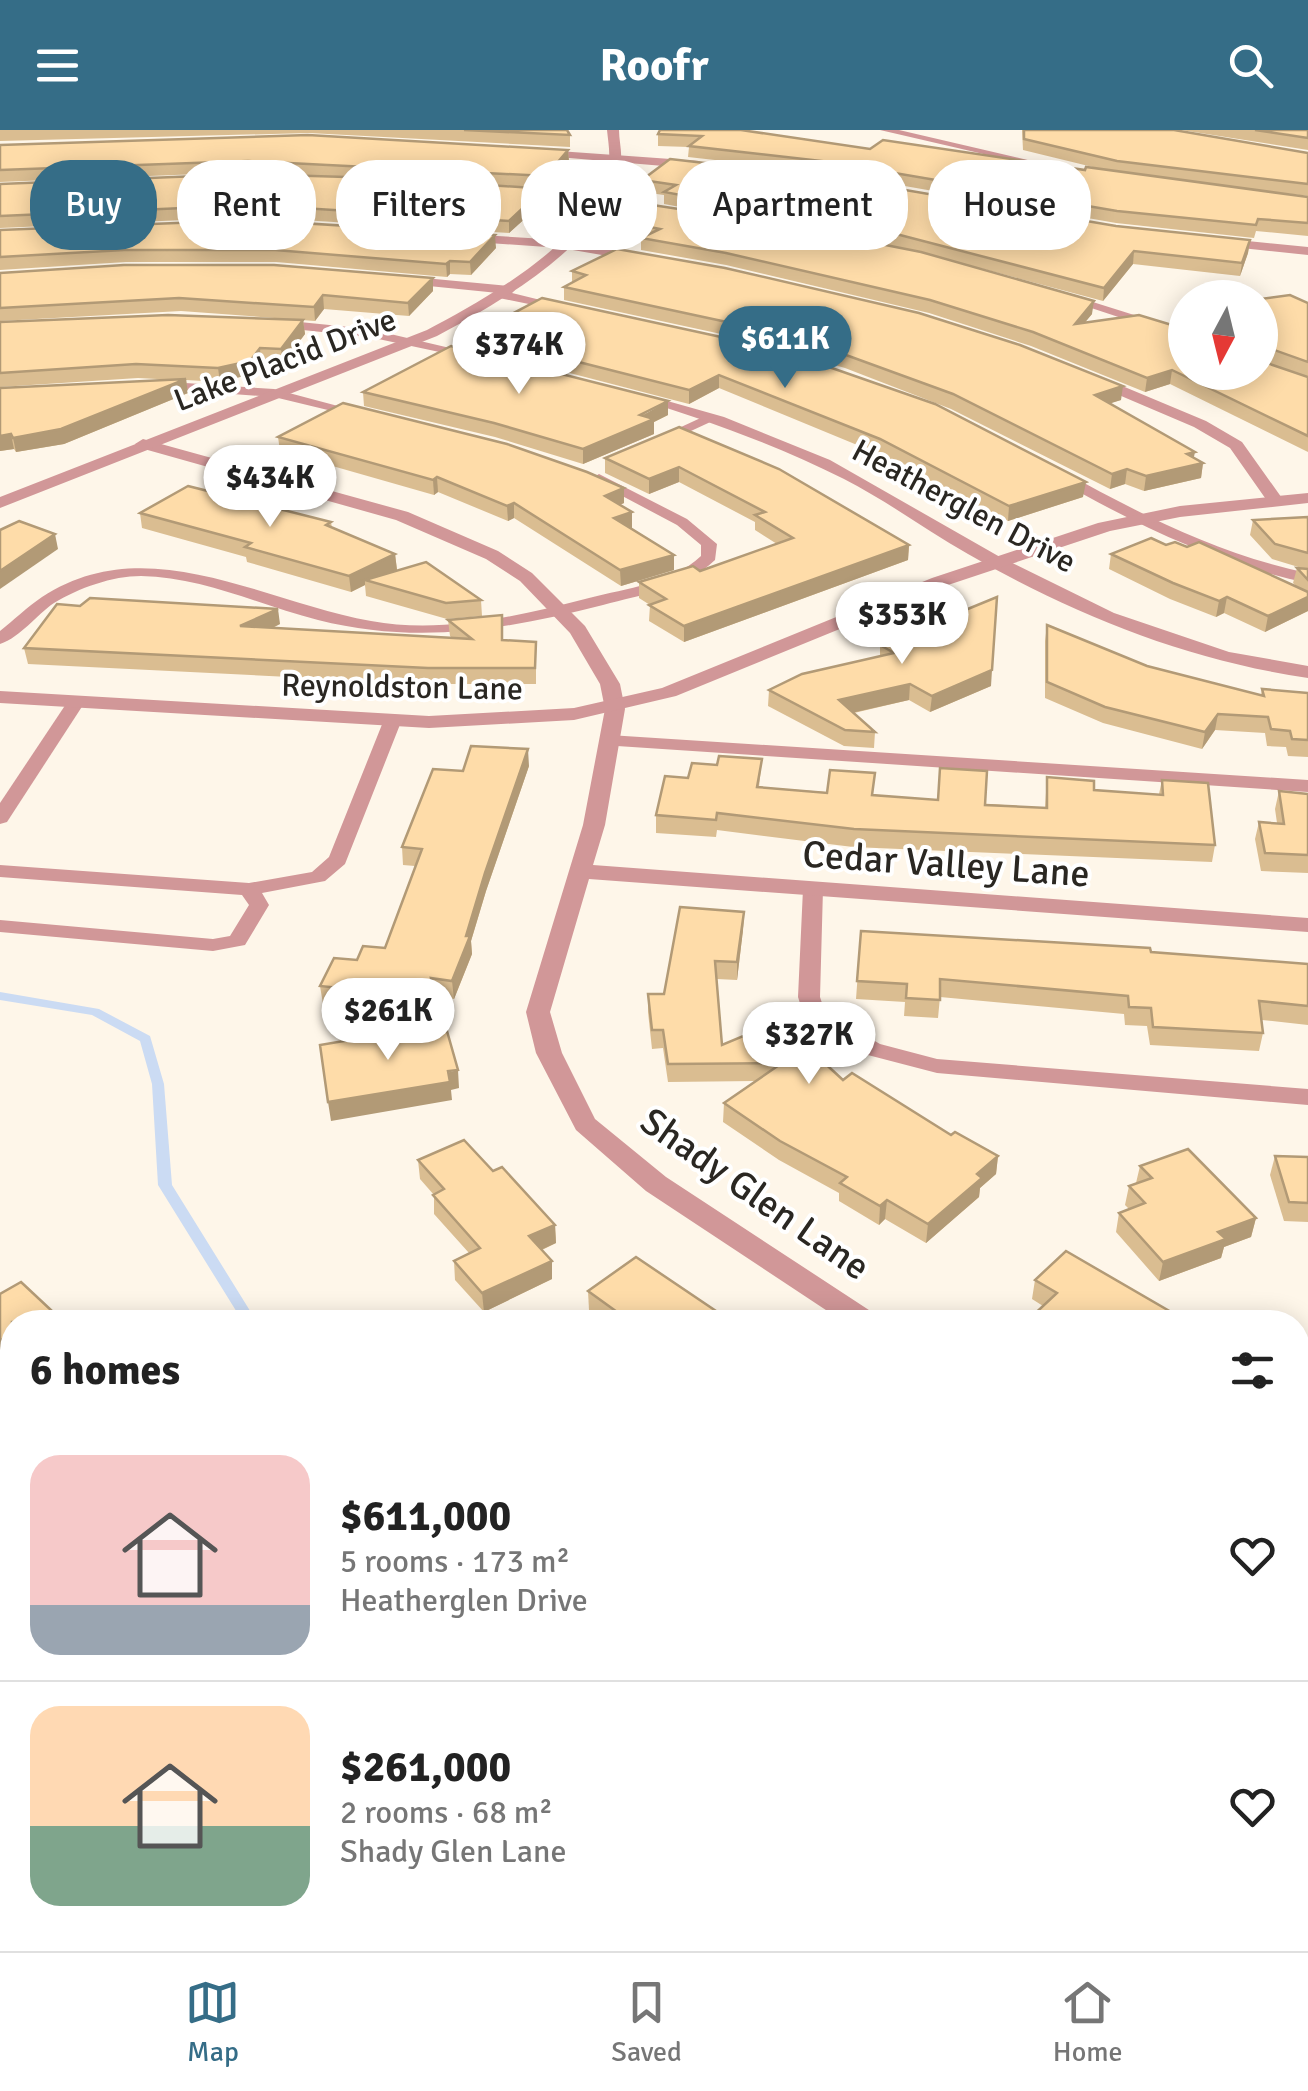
<!DOCTYPE html>
<meta charset="utf-8">
<style>
body{margin:0;font-family:Signika,sans-serif;background:#f2f2f2;color:#222;height:100vh;display:flex;flex-direction:column;font-size:38px;white-space:nowrap}
*{box-sizing:border-box;margin:0}
p{font-size:32px;color:#767676}
.icon{flex:none;width:55px;height:55px;fill:none;stroke:currentColor;stroke-width:2;stroke-linecap:round;stroke-linejoin:round}
.map{position:relative;flex:1;overflow:hidden}
.side{position:absolute;left:0px;top:1180px;width:1310px;height:642px;display:flex;flex-direction:column;background:#fff;border-radius:40px 40px 0 0;box-shadow:0 5px 25px #0003}
.side>*{flex:none}
.top-card{position:absolute;left:30px;top:30px;width:1250px;height:90px;display:flex;gap:20px}
.needle{width:65px;rotate:187deg}
.buttons{position:absolute;left:1168px;top:150px;display:grid;gap:20px}
.buttons a{display:grid;place-items:center;width:110px;height:110px;border-radius:50%;background:#fff;box-shadow:0 5px 25px #0003;font-size:50px}
.price{position:absolute;translate:-50% -85px;padding:0 22px;border-radius:35px;background:#fff;color:#222;font-size:32px;line-height:65px;filter:drop-shadow(0 2px 5px #0008)}
.price::after{content:'';position:absolute;left:50%;top:60px;width:30px;height:22px;margin-left:-15px;background:inherit;clip-path:polygon(0 0,100% 0,50% 100%)}
.price.on{background:#356d87;color:#fff}
ul{padding:0;list-style:none}
li{display:flex;align-items:center;gap:30px;height:250px;padding:0 30px}
li+li{border-top:2px solid #e0e0e0}
li span{display:grid;place-items:center;flex:none;width:280px;height:200px;border-radius:30px;color:#555}
li>.icon{margin-inline-start:auto}
span .icon{width:120px;height:120px;fill:#fffc;stroke-width:1}
li b{font-size:42px}
h2{display:flex;justify-content:space-between;align-items:center;height:120px;padding:0 30px;font-size:42px}
.tag{padding:0 35px;border-radius:40px;background:#fff;box-shadow:0 5px 25px #0003;font-size:35px;line-height:90px}
.tag.on{background:#356d87;color:#fff}
header{display:flex;justify-content:space-between;align-items:center;height:130px;padding:0 30px;background:#356d87;color:#fff;font-size:45px;font-weight:700}
.dock{display:flex;justify-content:space-around;align-items:center;height:140px;border-top:2px solid #e0e0e0;background:#fff;font-size:28px;color:#767676}
.dock a{display:grid;justify-items:center;gap:5px}
.dock .on{color:#356d87}
.map>svg:first-child{display:block}
.lines{fill:none;stroke-linecap:round;stroke-linejoin:round}
.stream{fill:#cbdbf3;fill-rule:evenodd}
.service{fill:#d19798;fill-rule:evenodd}
.minor{fill:#d19798;fill-rule:evenodd}
.tertiary{fill:#d19798;fill-rule:evenodd}
.wall{fill:#dabd91}
.shaded-wall{fill:#b29a76}
.building{fill:#fedca9;stroke:#b29a76;stroke-width:2.5}
.labels{text-anchor:middle;dominant-baseline:central;stroke-width:8;stroke-linejoin:round;paint-order:stroke}
.far-street-label{font-size:32px;fill:#2a2722;stroke:#fff}
.street-label{font-size:38px;fill:#2a2722;stroke:#fff}
</style>
<header><svg class="icon" aria-label="menu" viewBox="0 0 24 24"><path d="M4 6h16M4 12h16M4 18h16"/></svg>Roofr<svg class="icon" aria-label="search" viewBox="0 0 24 24"><circle cx="10" cy="10" r="6"/><path d="M15 15l6 6"/></svg></header>
<div class="map">
<svg width="1308" height="1821" viewBox="0 0 1308 1821">
<rect width="100%" height="100%" fill="#fef6e9"/>
<g class="lines">
<g class="stream">
<polygon points="0,862 99,879 150,906 164,954 172,1055 257,1192 243,1192 158,1055 152,954 140,911 92,885 0,870"/>
<polygon points="630,1810 650,1810 647,1821 627,1821"/>
</g>
<g class="service">
<polygon points="880,0 899,0 1062,38 1057,41"/>
<polygon points="509,60 601,65 605,70 673,81 667,84 599,76 595,71 513,65"/>
<polygon points="403,146 509,156 515,160 512,163 569,177 563,181 499,168 498,163 399,153 399,147"/>
<polygon points="1061,162 1185,201 1185,209 1061,168"/>
<polygon points="156,251 274,259 368,284 361,288 274,267 151,258 149,255"/>
<polygon points="707,285 719,288 665,313 653,310"/>
<path d="M 1054,342 L 1064,342 C 1142,385 1220,425 1308,443 L 1308,453 C 1216,434 1135,394 1054,348 Z"/>
<path d="M 599,344 L 687,389 L 717,414 L 715,430 C 684,460 642,464 603,475 C 504,500 418,515 318,490 C 259,475 203,447 141,446 C 112,446 79,458 54,473 C 36,485 21,507 0,514 L 0,501 C 14,490 27,477 42,467 C 147,398 262,472 371,491 C 442,504 520,486 589,468 C 627,458 671,454 701,426 L 701,415 L 677,395 L 594,351 L 592,348 Z"/>
<polygon points="76,567 85,572 7,692 0,694 0,673 70,568"/>
<polygon points="392,587 401,592 345,734 325,751 262,763 269,775 245,815 213,821 0,802 0,790 213,809 230,806 249,775 242,765 0,747 0,735 249,753 312,742 329,727 383,592"/>
<polygon points="609,605 1308,650 1308,662 602,615 602,607"/>
<polygon points="813,753 823,759 820,867 825,882 880,914 937,929 1308,959 1308,975 937,943 864,924 804,886 798,867 803,759"/>
</g>
<g class="minor">
<polygon points="530,19 699,31 705,35 699,39 534,25"/>
<polygon points="464,104 561,110 650,128 643,132 561,118 459,111 458,108"/>
<polygon points="1218,108 1308,117 1308,125 1213,115 1213,109"/>
<polygon points="270,189 369,199 484,226 477,230 369,207 265,196 265,190"/>
<polygon points="1086,245 1096,245 1206,291 1242,312 1284,371 1270,375 1230,318 1194,297 1086,251"/>
<path d="M 632,261 L 724,287 L 830,330 L 1000,427 L 1114,483 L 1229,522 L 1308,536 L 1308,548 C 1186,530 1074,485 968,424 C 926,400 887,371 844,349 C 776,315 704,289 632,267 Z"/>
<polygon points="143,309 408,382 498,421 532,443 585,496 620,554 625,579 605,695 593,735 1308,788 1308,802 589,749 550,882 562,923 595,989 666,1047 875,1184 880,1192 844,1192 646,1061 576,1000 536,923 526,882 583,695 605,579 600,554 570,503 520,451 486,429 396,390 137,317 135,314"/>
<polygon points="1308,1230 1308,1261 1298,1264 1298,1233"/>
<polygon points="1298,1505 1308,1509 1308,1541 1298,1537"/>
<polygon points="0,1589 12,1594 12,1654 0,1650"/>
<polygon points="35,1810 73,1810 76,1821 38,1821"/>
</g>
<g class="tertiary">
<path d="M 607,0 L 619,0 C 619,10 622,21 621,31 C 615,108 497,174 437,206 L 0,378 L 0,367 L 427,200 C 486,169 601,106 609,31 C 610,21 608,10 607,0 Z"/>
<polygon points="1308,363 1308,373 1180,387 1110,401 945,456 676,566 574,590 429,598 0,573 0,561 429,586 574,578 662,558 932,448 1098,393 1180,376"/>
</g>
</g>
<g class="wall">
<polygon points="0,0 567,0 570,5 570,17 309,3 0,11"/>
<polygon points="660,0 870,19 1085,40 1105,40 1023,20 1022,0 1174,0 1308,23 1308,66 1209,54 1308,67 1308,106 1256,101 1254,108 1116,93 830,43 688,27 689,17 658,16 658,4"/>
<polygon points="1181,0 1308,0 1308,20"/>
<polygon points="0,15 568,20 569,32 546,58 445,52 534,58 534,63 540,75 509,103 254,87 0,98 0,54 326,46 249,42 0,52"/>
<polygon points="642,50 1250,110 1248,123 1240,146 1133,134 1103,171 980,138 1092,184 1085,192 1185,199 1260,169 1308,173 1308,322 1170,254 1145,262 1031,216 929,183 726,135 641,120 641,108 619,103 619,91 734,87 664,74 664,65 642,62"/>
<polygon points="0,100 496,118 471,145 450,144 447,147 276,132 126,132 0,140"/>
<polygon points="572,141 1121,270 1110,273 1203,333 1201,348 1144,361 1125,354 1110,359 951,279 845,238 735,207 564,170 564,157 572,152"/>
<polygon points="0,143 433,148 433,161 409,186 324,179 315,191 181,181 0,191"/>
<polygon points="542,168 1083,367 1008,391 879,324 719,258 689,274 473,218 472,205"/>
<polygon points="1185,179 1185,198 1174,193 1176,180"/>
<polygon points="303,190 305,204 283,233 261,232 252,244 220,252 186,250 188,263 64,314 16,322 14,319 0,321 0,258 176,250 138,248 0,257 0,192"/>
<polygon points="363,262 668,285 654,292 654,304 583,334 495,307 364,276"/>
<polygon points="679,297 909,415 908,430 684,512 649,491 650,475 639,468 639,452 700,441 777,414 755,400 755,392 679,352 649,364 605,343 605,328"/>
<polygon points="278,307 624,358 624,373 620,375 632,382 632,398 630,398 674,440 621,456 514,388 508,391 438,362 434,365 280,321"/>
<polygon points="140,383 331,392 332,398 395,424 397,440 481,470 482,486 447,489 366,466 365,455 351,462 247,432 246,427 142,398"/>
<polygon points="1308,387 1308,481 1265,502 1224,483 1216,487 1170,469 1109,439 1111,424 1166,415 1187,417 1296,456 1293,453 1297,438 1305,439 1272,429 1250,405 1253,390"/>
<polygon points="448,490 502,510 536,512 536,554 430,554 28,534 24,518 280,494 272,498 452,508 450,506"/>
<polygon points="1047,495 1147,536 1261,565 1262,559 1308,563 1308,627 1288,626 1286,617 1267,616 1265,603 1215,600 1202,619 1103,593 1045,568 1045,511"/>
<polygon points="880,515 991,556 930,582 909,570 854,583 875,602 874,618 844,616 768,576 769,560 880,526"/>
<polygon points="762,629 759,657 1045,678 1047,647 1094,660 1159,664 1162,650 1215,715 1212,732 853,717 717,700 716,707 656,703 656,685 688,648 717,635"/>
<polygon points="529,636 486,761 471,811 472,824 454,869 437,867 439,887 323,874 320,856 357,830 385,818 415,736 403,735 402,717 463,641"/>
<polygon points="1279,661 1308,664 1308,743 1261,741 1255,709 1259,692 1277,693 1275,679"/>
<polygon points="744,782 743,800 737,850 717,849 722,915 843,950 951,1005 998,1026 996,1044 980,1058 979,1067 926,1113 885,1089 879,1095 839,1071 839,1063 779,1030 723,992 724,973 755,951 668,952 663,918 652,919 648,882 648,864 664,864"/>
<polygon points="861,801 1308,834 1308,895 1262,890 1263,903 1259,921 1150,915 1147,896 1125,895 1124,884 940,867 938,888 904,886 905,872 856,869"/>
<polygon points="1275,1026 1308,1027 1308,1092 1284,1091 1270,1045"/>
<polygon points="418,1030 493,1041 555,1095 556,1113 542,1120 552,1149 484,1182 455,1150 454,1131 469,1123 434,1084 434,1065 420,1049"/>
<polygon points="1140,1036 1256,1088 1251,1107 1224,1117 1221,1128 1159,1151 1116,1102 1119,1083 1129,1079 1125,1075 1129,1056 1136,1053"/>
<polygon points="1035,1150 1169,1192 1027,1192 1043,1176 1032,1169"/>
<polygon points="588,1161 716,1185 721,1188 721,1192 605,1192 589,1180"/>
<polygon points="0,1164 52,1181 55,1192 12,1192 12,1226 3,1231 12,1240 12,1354 2,1361 0,1359"/>
<polygon points="1298,1680 1308,1686 1308,1772 1298,1765"/>
<polygon points="306,1810 384,1810 377,1816 382,1821 315,1821"/>
</g>
<g class="shaded-wall">
<polygon points="568,20 569,32 546,58 546,46"/>
<polygon points="534,58 534,68 539,63 540,75 509,103 509,91"/>
<polygon points="495,105 496,118 471,145 470,132"/>
<polygon points="1250,110 1248,123 1240,146 1242,133"/>
<polygon points="1134,121 1133,134 1103,171 1104,158"/>
<polygon points="450,131 450,144 447,147 446,134"/>
<polygon points="433,148 433,161 409,186 408,173"/>
<polygon points="323,165 324,179 315,191 314,177"/>
<polygon points="1094,171 1092,184 1073,207 1075,194"/>
<polygon points="303,190 305,204 283,233 281,219"/>
<polygon points="260,218 261,232 252,244 220,252 218,238"/>
<polygon points="1172,240 1170,254 1145,262 1147,248"/>
<polygon points="719,245 719,258 689,274 689,260"/>
<polygon points="186,249 188,263 64,314 16,322 13,308"/>
<polygon points="1123,256 1121,270 1093,279 1095,265"/>
<polygon points="668,271 668,285 654,292 654,304 583,334 583,319"/>
<polygon points="11,304 14,319 0,321 0,306"/>
<polygon points="1195,322 1192,336 1203,333 1201,348 1144,361 1146,346 1187,324"/>
<polygon points="679,337 679,352 649,364 649,349"/>
<polygon points="1127,339 1125,354 1110,359 1112,344"/>
<polygon points="437,347 438,362 434,365 433,350"/>
<polygon points="1086,352 1083,367 1008,391 1009,376"/>
<polygon points="624,358 624,373 605,381 605,366"/>
<polygon points="514,373 514,388 508,391 507,376"/>
<polygon points="632,382 632,398 614,404 614,388"/>
<polygon points="55,404 58,419 0,459 0,441"/>
<polygon points="909,415 908,430 684,512 684,496"/>
<polygon points="395,424 397,440 365,450 365,455 351,462 349,446"/>
<polygon points="674,425 674,440 621,456 620,440"/>
<polygon points="1227,467 1224,483 1216,487 1219,471"/>
<polygon points="1308,467 1308,481 1265,502 1268,486"/>
<polygon points="278,479 280,494 242,513 240,496"/>
<polygon points="992,540 991,556 930,582 932,566"/>
<polygon points="910,554 909,570 838,586 839,570"/>
<polygon points="1218,584 1215,600 1202,619 1205,602"/>
<polygon points="528,619 529,636 486,761 471,811 472,824 454,869 452,851 466,806 485,743"/>
<polygon points="744,782 743,800 737,850 737,832"/>
<polygon points="458,940 459,958 451,960 452,970 331,991 328,972"/>
<polygon points="998,1026 996,1044 980,1058 979,1067 926,1113 928,1094 977,1044"/>
<polygon points="887,1070 885,1089 879,1095 880,1076"/>
<polygon points="1256,1088 1251,1107 1224,1117 1221,1128 1159,1151 1163,1132 1218,1102"/>
<polygon points="555,1095 556,1113 530,1125 529,1106"/>
<polygon points="552,1131 552,1149 484,1182 482,1163"/>
<polygon points="52,1181 55,1192 31,1192"/>
<polygon points="1171,1182 1169,1192 1160,1192"/>
<polygon points="12,1203 12,1226 0,1233 0,1211"/>
<polygon points="7,1335 12,1354 2,1361 0,1354 0,1340"/>
</g>
<g class="building">
<polygon points="464,0 567,0 570,5"/>
<polygon points="660,0 741,0 870,19 883,10 1085,40 1086,37 1308,67 1308,93 1258,89 1256,95 1117,81 830,32 689,16 702,6 658,4"/>
<polygon points="1024,0 1174,0 1308,23 1308,54 1117,31 1024,9"/>
<polygon points="1255,0 1308,0 1308,8"/>
<polygon points="308,5 568,20 546,46 248,31 0,40 0,15"/>
<polygon points="670,29 829,47 1116,96 1250,110 1242,133 1134,121 1104,158 900,105 664,62 676,55 642,50"/>
<polygon points="248,44 380,48 534,58 530,62 539,63 509,91 253,75 0,86 0,54"/>
<polygon points="646,74 784,95 921,122 1094,171 1075,194 1139,185 1185,199 1185,242 1260,242 1260,169 1290,165 1308,173 1308,232 1260,215 1261,231 1308,247 1308,306 1172,240 1147,248 1033,202 930,170 726,123 641,108 660,99 619,91"/>
<polygon points="252,90 495,105 470,132 450,131 446,134 275,120 124,120 0,127 0,100"/>
<polygon points="617,119 725,138 919,183 1020,215 1123,256 1095,265 1195,322 1187,324 1203,333 1146,346 1127,339 1112,344 953,264 846,225 736,194 564,157 586,145 572,141"/>
<polygon points="124,135 274,135 433,148 408,173 323,165 314,177 179,168 0,178 0,143"/>
<polygon points="542,168 721,207 829,237 935,274 1086,352 1009,376 880,309 719,245 689,260 472,205"/>
<polygon points="168,185 303,190 281,219 260,218 250,231 218,238 136,234 0,243 0,192"/>
<polygon points="451,216 668,271 640,285 654,289 583,319 494,293 363,262"/>
<polygon points="186,249 61,299 13,308 11,304 0,306 0,258"/>
<polygon points="343,273 507,314 587,342 624,358 605,366 632,382 614,388 674,425 620,440 514,373 507,376 437,347 433,350 278,307"/>
<polygon points="679,297 779,339 909,415 684,496 649,475 666,469 639,452 693,436 700,441 793,408 755,385 765,382 679,337 649,349 605,328"/>
<polygon points="188,356 331,392 326,395 395,424 349,446 245,417 251,413 140,383"/>
<polygon points="1308,387 1308,423 1275,414 1253,390"/>
<polygon points="19,391 55,404 0,441 0,400"/>
<polygon points="1151,408 1166,415 1175,412 1187,417 1199,412 1308,462 1308,467 1268,486 1227,467 1219,471 1173,453 1111,424"/>
<polygon points="426,432 481,470 446,473 365,450"/>
<polygon points="1297,438 1308,439 1308,450"/>
<polygon points="997,467 992,540 932,566 910,554 839,570 875,602 845,600 769,560 802,544 894,523 880,515"/>
<polygon points="90,468 278,479 240,496 472,509 448,490 502,485 502,510 536,512 535,538 428,538 24,518 57,474 80,476"/>
<polygon points="1047,495 1147,536 1264,566 1262,559 1308,563 1308,610 1292,609 1290,601 1271,599 1268,587 1218,584 1205,602 1105,577 1047,552"/>
<polygon points="471,616 528,619 485,743 466,806 470,806 452,851 431,848 437,868 320,856 334,828 357,830 363,816 385,818 422,719 402,717 433,639 463,641"/>
<polygon points="719,626 762,629 757,657 827,663 830,640 875,643 872,665 938,670 940,638 987,641 985,675 1047,678 1047,647 1094,651 1094,660 1163,665 1162,650 1208,653 1215,715 854,699 717,683 716,690 656,685 665,646 688,648 692,633 717,635"/>
<polygon points="1279,661 1308,664 1308,725 1265,723 1259,692 1284,694"/>
<polygon points="680,777 744,782 737,832 715,831 722,915 779,891 843,950 852,943 951,1005 955,1002 998,1026 977,1044 982,1048 928,1094 887,1070 880,1076 840,1053 847,1047 780,1011 724,973 782,933 668,934 663,900 652,900 648,864 664,864"/>
<polygon points="861,801 1150,818 1151,822 1308,834 1308,876 1259,871 1263,903 1153,897 1151,878 1129,877 1128,866 940,849 940,870 906,868 907,854 857,851"/>
<polygon points="445,894 458,940 448,941 450,952 328,972 320,915"/>
<polygon points="464,1010 493,1041 502,1037 555,1095 529,1106 552,1131 482,1163 454,1131 480,1118 433,1065 444,1059 418,1030"/>
<polygon points="1188,1019 1256,1088 1218,1102 1226,1109 1163,1132 1119,1083 1145,1073 1129,1056 1152,1048 1140,1036"/>
<polygon points="1275,1026 1308,1027 1308,1073 1289,1072"/>
<polygon points="1066,1121 1171,1182 1160,1192 1030,1192 1027,1191 1057,1163 1035,1150"/>
<polygon points="636,1127 716,1181 713,1183 721,1188 715,1192 631,1192 588,1161"/>
<polygon points="21,1152 52,1181 31,1192 12,1192 12,1203 0,1211 0,1164"/>
<polygon points="0,1229 12,1240 12,1340 7,1335 0,1340"/>
<polygon points="1298,1680 1308,1686 1308,1749 1298,1743"/>
<polygon points="316,1810 372,1810 382,1821 325,1821"/>
</g>
<g class="labels">
<g class="far-street-label">
<text transform="translate(285 230) rotate(-21)">Lake Placid Drive</text>
<text transform="translate(964 376) rotate(28)">Heatherglen Drive</text>
<text transform="translate(402 557) rotate(1)">Reynoldston Lane</text>
</g>
<g class="street-label">
<text transform="translate(946 734) rotate(4)">Cedar Valley Lane</text>
<text transform="translate(755 1064) rotate(35)">Shady Glen Lane</text>
</g>
</g>
</svg>
<div class="buttons">
<a><svg class="needle" viewBox="-14 -14 28 28"><path d="M0-13l5 13h-10z" fill="#e53935"/><path d="M0 13l5-13h-10z" fill="#767676"/></svg></a>
</div>
<b class="price on" style="left:785px;top:261px">$611K</b>
<b class="price" style="left:519px;top:267px">$374K</b>
<b class="price" style="left:270px;top:400px">$434K</b>
<b class="price" style="left:902px;top:537px">$353K</b>
<b class="price" style="left:388px;top:933px">$261K</b>
<b class="price" style="left:809px;top:957px">$327K</b>
<div class="top-card">
<a class="tag on">Buy</a>
<a class="tag">Rent</a>
<a class="tag">Filters</a>
<a class="tag">New</a>
<a class="tag">Apartment</a>
<a class="tag">House</a>
</div>
<section class="side">
<h2>6 homes<svg class="icon" aria-label="filters" viewBox="0 0 24 24"><path d="M4 7h16M4 17h16"/><circle cx="9" cy="7" r="2"/><circle cx="15" cy="17" r="2"/></svg></h2>
<ul>
<li><span style="background:linear-gradient(#f6c9c9 75%,#9aa5b1 0)"><svg class="icon" aria-label="home" viewBox="0 0 24 24"><path d="M3 11l9-7 9 7M6 9v11h12V9"/></svg></span><div><b>$611,000</b><p>5 rooms · 173 m²</p><p>Heatherglen Drive</p></div><svg class="icon" aria-label="heart" viewBox="0 0 24 24"><path d="M12 20l-8-8c-3-5 5-10 8-4 3-6 11-1 8 4z"/></svg></li>
<li><span style="background:linear-gradient(#ffd9b3 60%,#7fa58c 0)"><svg class="icon" aria-label="home" viewBox="0 0 24 24"><path d="M3 11l9-7 9 7M6 9v11h12V9"/></svg></span><div><b>$261,000</b><p>2 rooms · 68 m²</p><p>Shady Glen Lane</p></div><svg class="icon" aria-label="heart" viewBox="0 0 24 24"><path d="M12 20l-8-8c-3-5 5-10 8-4 3-6 11-1 8 4z"/></svg></li>
</ul>
</section>
</div>
<nav class="dock">
<a class="on"><svg class="icon" aria-label="map" viewBox="0 0 24 24"><path d="M3 6l6-2 6 2 6-2v14l-6 2-6-2-6 2zM9 4v14M15 6v14"/></svg>Map</a>
<a><svg class="icon" aria-label="saved" viewBox="0 0 24 24"><path d="M7 4h10v16l-5-4-5 4z"/></svg>Saved</a>
<a><svg class="icon" aria-label="home" viewBox="0 0 24 24"><path d="M3 11l9-7 9 7M6 9v11h12V9"/></svg>Home</a>
</nav>
